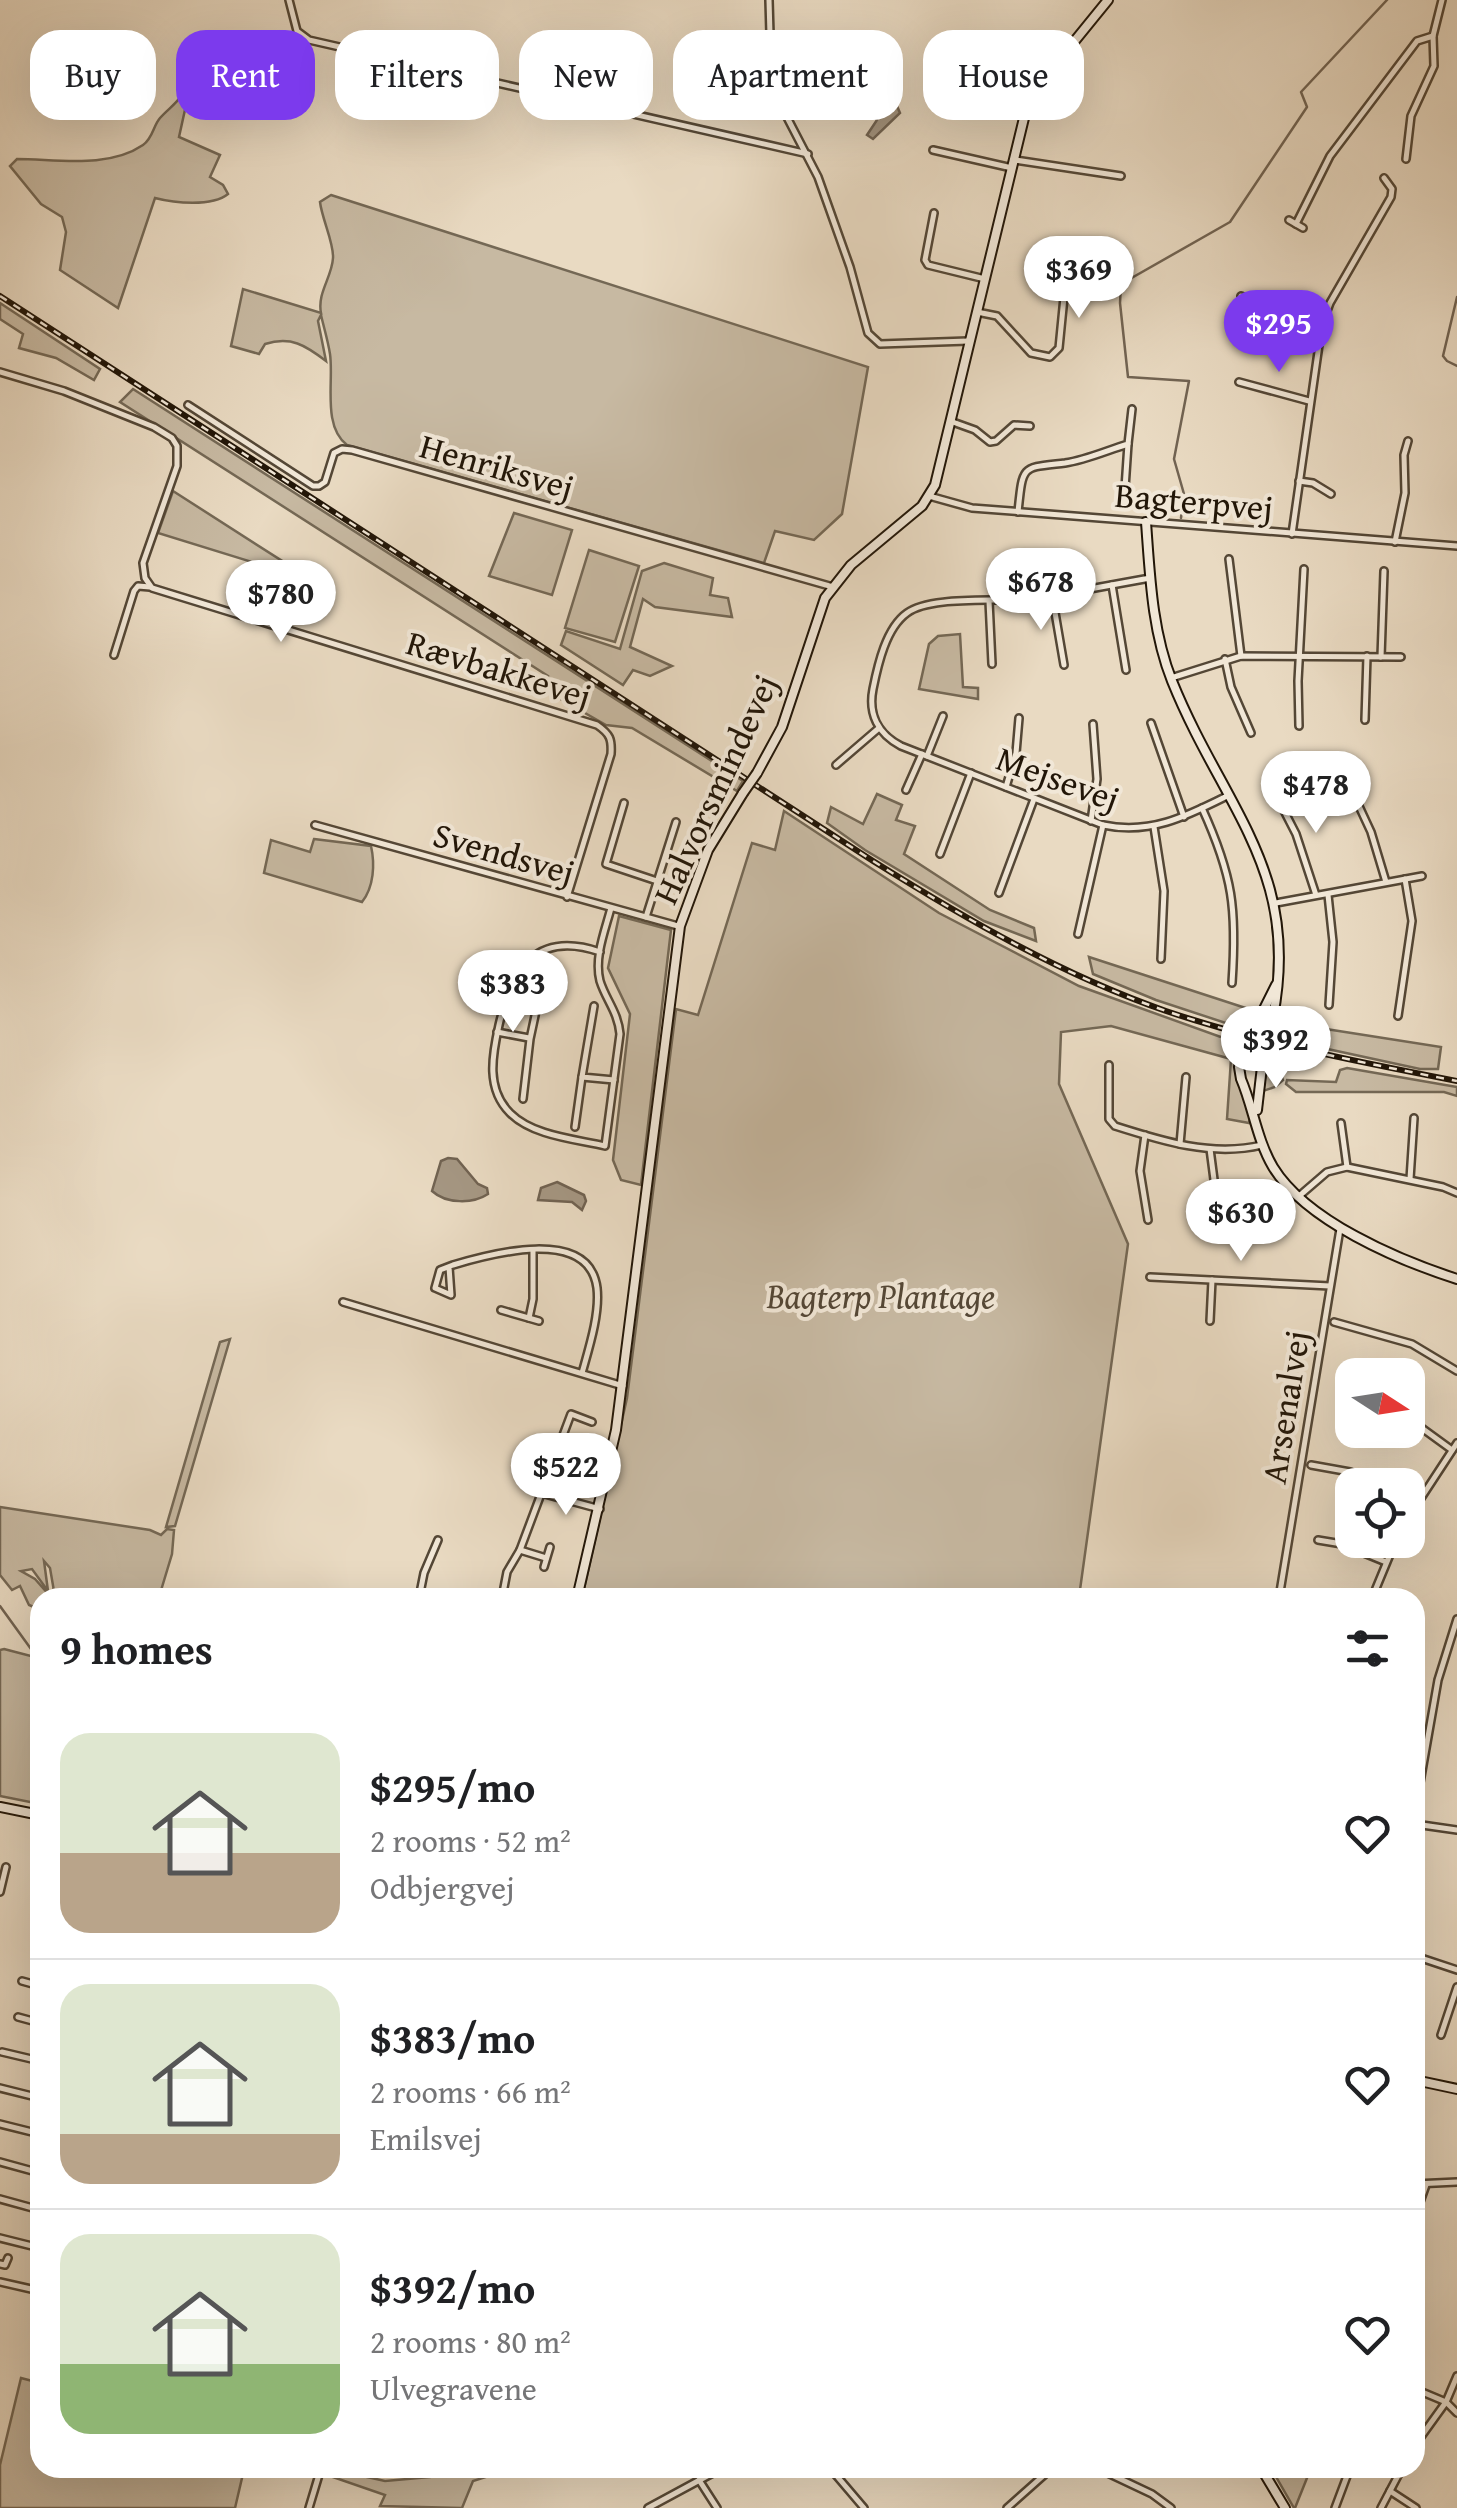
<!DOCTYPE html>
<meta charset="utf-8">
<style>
body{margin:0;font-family:"Gentium Book Plus",serif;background:#f6f6f6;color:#202124;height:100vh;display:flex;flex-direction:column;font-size:38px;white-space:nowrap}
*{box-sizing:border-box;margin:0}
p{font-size:32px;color:#757577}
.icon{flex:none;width:55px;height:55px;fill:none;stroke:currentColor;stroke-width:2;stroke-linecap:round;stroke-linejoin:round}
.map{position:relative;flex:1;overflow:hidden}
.details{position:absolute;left:30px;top:1588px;width:1395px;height:890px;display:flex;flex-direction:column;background:#fff;border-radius:30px;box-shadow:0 10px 40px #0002}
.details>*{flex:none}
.banner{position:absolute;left:30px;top:30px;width:1398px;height:90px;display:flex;gap:20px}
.needle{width:65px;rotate:102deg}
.tools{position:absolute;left:1335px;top:1358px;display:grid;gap:20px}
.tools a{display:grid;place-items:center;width:90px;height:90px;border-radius:20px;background:#fff;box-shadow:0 10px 40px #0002;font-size:50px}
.price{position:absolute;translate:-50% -85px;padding:0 22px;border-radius:35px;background:#fff;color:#222;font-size:32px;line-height:65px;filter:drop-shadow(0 2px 5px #0008)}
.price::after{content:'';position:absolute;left:50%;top:60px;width:30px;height:22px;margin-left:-15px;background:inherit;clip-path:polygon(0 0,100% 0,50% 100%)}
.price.selected{background:#7c3aed;color:#fff}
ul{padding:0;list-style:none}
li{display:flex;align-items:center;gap:30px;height:250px;padding:0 30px}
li+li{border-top:2px solid #e0e0e0}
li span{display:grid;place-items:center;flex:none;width:280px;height:200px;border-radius:30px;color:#555}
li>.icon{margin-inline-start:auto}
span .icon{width:120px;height:120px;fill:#fffc;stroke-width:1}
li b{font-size:42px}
h2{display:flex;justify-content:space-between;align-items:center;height:120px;padding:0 30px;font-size:42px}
.pill{padding:0 35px;border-radius:30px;background:#fff;box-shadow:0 10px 40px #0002;font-size:35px;line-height:90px}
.pill.selected{background:#7c3aed;color:#fff}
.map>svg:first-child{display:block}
.green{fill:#c7b9a2;stroke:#746855;stroke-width:2.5}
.water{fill:#a59783;stroke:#716352;stroke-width:2.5}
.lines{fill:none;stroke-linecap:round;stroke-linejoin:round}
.stream{stroke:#716352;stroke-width:2.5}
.street-casing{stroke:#544736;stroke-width:10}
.secondary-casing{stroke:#221608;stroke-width:12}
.street{stroke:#f1e7d7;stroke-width:5}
.secondary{stroke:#f1e7d7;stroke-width:8}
.rail-casing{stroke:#221608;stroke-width:6}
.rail{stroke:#f1e7d7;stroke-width:2.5;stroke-dasharray:8;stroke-linecap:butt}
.secondary-bridge-casing{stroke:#221608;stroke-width:12;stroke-linecap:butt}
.secondary-bridge{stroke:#f1e7d7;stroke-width:8}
.labels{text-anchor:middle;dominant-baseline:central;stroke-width:8;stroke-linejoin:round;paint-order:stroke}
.street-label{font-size:35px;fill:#221608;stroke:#f1e7d7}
.park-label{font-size:35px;font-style:italic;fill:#544736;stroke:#f1e7d7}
</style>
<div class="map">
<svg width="1457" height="2508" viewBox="0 0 1457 2508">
<rect width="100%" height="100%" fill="#e9dac2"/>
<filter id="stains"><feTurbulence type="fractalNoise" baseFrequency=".002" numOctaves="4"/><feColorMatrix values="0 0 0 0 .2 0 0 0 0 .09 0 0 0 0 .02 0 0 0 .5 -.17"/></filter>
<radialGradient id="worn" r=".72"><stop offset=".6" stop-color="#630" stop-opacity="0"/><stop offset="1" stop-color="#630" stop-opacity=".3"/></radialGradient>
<g class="green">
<path d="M 182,95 L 188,96 L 179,137 L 220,155 L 210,177 L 223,185 L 228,194 C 212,207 174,203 155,198 L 118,308 L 60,270 L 66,232 L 62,217 L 41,204 L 10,166 L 17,159 C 56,159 108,169 143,145 C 153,138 153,126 160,118 C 168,109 175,105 182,95 Z"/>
<path d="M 331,195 L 868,367 L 842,514 L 814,540 L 775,531 L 764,563 L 347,445 C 322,426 334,381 330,354 C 328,341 324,328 321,315 L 318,321 L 326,361 C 305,345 291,336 265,344 L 259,354 L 231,346 L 243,289 L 321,313 C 317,293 332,277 333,258 C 334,243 322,219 320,202 Z"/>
<polygon points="0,303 100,369 94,380 56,358 19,348 23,334 0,319"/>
<polygon points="133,389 743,781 737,791 632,728 606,725 543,689 548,676 120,402"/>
<polygon points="173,491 290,566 278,570 158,533"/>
<polygon points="514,513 572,530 552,595 489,576"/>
<polygon points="589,550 639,566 615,642 565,628"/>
<polygon points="664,563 713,578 710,595 728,598 732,617 655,607 643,599 630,647 672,666 650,676 633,670 623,685 561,645 566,631 620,649 642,571"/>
<polygon points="960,634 963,687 978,688 978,699 919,689 929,644 938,636"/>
<polygon points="877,794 902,805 896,820 915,826 904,854 990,910 1034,928 1036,941 984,921 865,850 827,823 831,807 863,824"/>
<path d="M 784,811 L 939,913 L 1079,986 L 1243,1045 L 1283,1052 L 1279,1069 L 1283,1080 L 1275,1087 L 1263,1091 L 1268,1059 L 1242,1049 C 1231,1072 1255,1098 1249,1123 L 1227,1119 L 1231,1059 L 1111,1026 L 1061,1032 L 1059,1084 L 1128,1244 L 1079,1597 L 582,1598 L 627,1398 L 676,1009 L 698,1015 L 752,843 L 775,850 Z"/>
<path d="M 314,839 L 371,846 C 375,864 374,887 362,902 L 264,873 L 271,840 L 310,852 Z"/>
<polygon points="619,916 671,930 641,1185 621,1180 613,1160 630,1014 608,968"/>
<polygon points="1089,957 1261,1013 1250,1031 1156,1000 1093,974"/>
<polygon points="1278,1018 1326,1029 1441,1047 1438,1069 1420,1069 1286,1040 1275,1031"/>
<polygon points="1347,1068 1457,1087 1457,1096 1444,1092 1296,1092 1286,1084 1287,1080 1336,1082 1340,1070"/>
<polygon points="230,1339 175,1526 166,1527 220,1342"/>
<polygon points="0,1507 150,1530 161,1535 167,1529 174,1530 172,1554 159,1597 55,1597 50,1568 44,1561 48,1591 32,1569 21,1571 35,1579 50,1596 40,1598 40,1630 34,1607 29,1605 20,1586 12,1590 0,1575"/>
<polygon points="4,1649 31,1656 40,1680 40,1804 0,1796 0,1650"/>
<polygon points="21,2378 40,2383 40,2468 240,2468 242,2478 235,2508 0,2508 0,2465"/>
<polygon points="326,2468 385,2481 430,2477 468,2468 514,2468 473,2481 462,2508 380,2506 385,2495 324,2474"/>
<polygon points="1271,2468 1311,2468 1295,2508 1294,2508"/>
</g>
<g class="water">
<polygon points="875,103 897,106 900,113 873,139 867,135 877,120 871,109"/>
<path d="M 448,1158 L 457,1159 L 478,1184 L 487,1188 L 488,1194 C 473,1204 446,1204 432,1191 L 441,1161 Z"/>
<polygon points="557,1182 584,1195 586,1201 582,1210 572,1202 538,1200 541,1188"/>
</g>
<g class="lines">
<g class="stream">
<polyline points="1457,297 1443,356 1447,361 1457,366"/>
<polyline points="1181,518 1184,494 1174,459 1189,381 1128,377 1120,303 1121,284 1230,222 1307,107 1301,92 1387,0"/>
<polyline points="0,1606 31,1649"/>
<polyline points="34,1656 40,1674"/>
</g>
<defs>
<g id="street">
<polyline points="289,0 297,31 309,40 808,154"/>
<polyline points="769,0 771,69 777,98 818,177 850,267 868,333 880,344 968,341"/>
<polyline points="1433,36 1442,0"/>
<polyline points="933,150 1012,168"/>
<polyline points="1015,160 1121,176"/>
<polyline points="934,213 925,260 928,265 985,279"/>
<polyline points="1289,220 1303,228"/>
<polyline points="1296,224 1330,156 1417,41 1433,36 1434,66 1411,116 1406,159"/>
<polyline points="1241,296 1321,338"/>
<polyline points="977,312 997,316 1031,353 1050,357 1059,348 1067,267 1065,262 1058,261 1054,277 1064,292"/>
<path d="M 0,372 L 64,391 L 154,427 L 172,438 L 177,446 L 177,466 L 143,563 L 145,578 L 152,588 L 597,725 C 610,734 612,739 611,754 L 567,897"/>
<polyline points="1239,382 1309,401"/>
<polyline points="188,405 313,486 319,486 325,482 334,453 342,449 352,450 833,587"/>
<polyline points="950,421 975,430 990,442 996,441 1014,425 1030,426"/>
<polyline points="1299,481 1313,483 1331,494"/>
<polyline points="929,496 972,508 1457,546"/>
<polyline points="1124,503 1128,444"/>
<path d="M 1018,512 C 1023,464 1021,468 1065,463 C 1086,460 1108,450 1128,444 L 1132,409"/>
<polyline points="1292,534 1322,324 1330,303 1391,197 1392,189 1384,178"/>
<polyline points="1395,542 1405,493 1404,455 1408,441"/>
<polyline points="1229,559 1241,656"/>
<path d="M 1151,578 C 1108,585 1065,595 1021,599 C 992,602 930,596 907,613 C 886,628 878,664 873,689 C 868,714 878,734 901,746 L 1103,825 C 1151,835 1187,816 1229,795"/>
<polyline points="1112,585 1126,670"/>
<polyline points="1052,595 1064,665"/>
<polyline points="989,601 992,664"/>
<polyline points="114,655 134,591 138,586 150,587"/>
<polyline points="1381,657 1384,571"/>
<polyline points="1225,659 1231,687 1251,733"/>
<polyline points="1171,678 1241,656 1401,657"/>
<polyline points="1365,720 1367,656"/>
<polyline points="1151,723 1184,817"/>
<polyline points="1299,726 1298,681 1304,569"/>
<polyline points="927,756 943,716"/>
<polyline points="836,765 879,728"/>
<polyline points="1345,776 1371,832 1386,882"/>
<polyline points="1006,787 1016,753 1019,718"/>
<polyline points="906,790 922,754"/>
<polyline points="1275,793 1296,834 1316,895"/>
<polyline points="624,803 606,864 657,881"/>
<path d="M 1202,808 C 1233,876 1237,909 1232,983"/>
<polyline points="1091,821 1097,779 1093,724"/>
<polyline points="315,825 678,926"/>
<polyline points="1154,827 1164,891 1161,959"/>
<polyline points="940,854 971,773"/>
<polyline points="999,893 1034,799"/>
<polyline points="1328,895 1333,942 1329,1005"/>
<polyline points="1276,903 1422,876"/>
<polyline points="646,917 676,822"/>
<polyline points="1078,934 1103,825"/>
<path d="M 600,952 C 536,930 512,969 499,1025 C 492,1056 486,1089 510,1113 C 533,1136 575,1139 605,1146 L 620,1034 C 618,1012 606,1000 600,981 C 594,957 605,931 611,908"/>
<polyline points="594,1006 582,1077 614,1080"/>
<polyline points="1398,1016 1412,921 1405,879"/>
<polyline points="497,1032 529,1038"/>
<path d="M 1109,1065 L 1109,1119 L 1115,1126 C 1162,1141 1212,1157 1262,1145"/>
<polyline points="523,1099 530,1039 543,978"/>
<polyline points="1341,1123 1347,1167"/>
<polyline points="575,1127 582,1077"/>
<polyline points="1145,1135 1140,1171 1148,1220"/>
<polyline points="1180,1144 1186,1077"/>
<polyline points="1210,1149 1219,1218"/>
<polyline points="1410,1179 1414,1118"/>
<polyline points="1298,1197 1327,1172 1347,1167 1443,1187 1457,1193"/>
<path d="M 449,1267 L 451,1295 L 435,1288 L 440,1270 L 453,1265 C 490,1254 589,1226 597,1288 C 600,1314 589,1348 582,1373"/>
<polyline points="1150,1277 1330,1286"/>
<polyline points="343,1302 623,1386"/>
<polyline points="501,1310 539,1321"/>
<polyline points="529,1318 533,1299 533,1250"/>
<polyline points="1210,1321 1212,1280"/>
<polyline points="1334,1322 1412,1344 1457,1371"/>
<polyline points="1342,1395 1352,1397"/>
<polyline points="1408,1418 1452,1450"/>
<polyline points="1311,1465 1350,1472 1382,1485"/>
<polyline points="541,1493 600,1509"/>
<polyline points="1408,1518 1457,1443"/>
<polyline points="1318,1540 1342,1544 1386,1562"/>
<polyline points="520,1550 546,1558"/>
<polyline points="544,1567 550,1547"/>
<polyline points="419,1598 424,1573 438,1540"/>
<polyline points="502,1598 507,1572 520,1550 571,1414 592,1422"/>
<polyline points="1279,1598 1340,1229"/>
<polyline points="1372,1598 1396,1540"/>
<polyline points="1415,1811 1438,1680 1457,1619"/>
<polyline points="1415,1824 1457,1830"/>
<polyline points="0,1892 6,1867"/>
<polyline points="1415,1956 1457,1970"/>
<polyline points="22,1981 40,1986"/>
<polyline points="18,2017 40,2023"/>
<polyline points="1441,2035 1457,1987"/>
<polyline points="2,2052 40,2061"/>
<polyline points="0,2088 40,2098"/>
<polyline points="0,2124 40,2134"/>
<polyline points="0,2162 40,2173"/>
<polyline points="1415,2184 1457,2182"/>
<polyline points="0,2199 40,2210"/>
<polyline points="1415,2216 1426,2185"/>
<polyline points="0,2238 40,2248"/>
<polyline points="0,2264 5,2265 8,2258"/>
<polyline points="0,2282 40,2291"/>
<polyline points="1415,2389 1446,2402 1457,2413"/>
<polyline points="1415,2445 1446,2402 1457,2376"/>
<polyline points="830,2468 864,2508"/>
<polyline points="1097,2468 1152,2494 1171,2508"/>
<polyline points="1386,2468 1399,2473"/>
<polyline points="699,2480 717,2508"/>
<polyline points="1390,2491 1416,2508"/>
<polyline points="309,2508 321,2468"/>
<polyline points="648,2508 722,2468"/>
<polyline points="1007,2508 1052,2468"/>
<polyline points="1335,2508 1350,2468"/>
<polyline points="1381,2508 1402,2468"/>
</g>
<g id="secondary">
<path d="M 1146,522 C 1150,576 1152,631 1172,681 C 1224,810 1305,874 1271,1026"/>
<polyline points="757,773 782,727 825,598 851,565 922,506 935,485 1024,118 1047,75 1108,0"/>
<polyline points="1257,1023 1276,985"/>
<path d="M 1243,1051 L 1239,1067 L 1241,1079 C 1253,1107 1257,1140 1273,1167 C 1306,1221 1398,1260 1457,1279"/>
<polyline points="1257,1110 1263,1058"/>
<polyline points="577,1598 616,1430 680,926 708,850 743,793"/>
<polyline points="0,1807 40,1815"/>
<polyline points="1415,2080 1457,2089"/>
<polyline points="1261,2468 1285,2508"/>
</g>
</defs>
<use href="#street" class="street-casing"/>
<use href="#secondary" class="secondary-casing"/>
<use href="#street" class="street"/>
<use href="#secondary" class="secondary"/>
<defs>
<path id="rail" d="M 0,296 L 873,861 C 966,919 1062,975 1166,1011 C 1261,1043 1359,1062 1457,1081"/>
</defs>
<use href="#rail" class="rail-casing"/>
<use href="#rail" class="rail"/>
<defs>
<g id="secondary-bridge">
<polyline points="743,793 757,773"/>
<polyline points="1243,1051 1257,1023"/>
<polyline points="1263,1058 1271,1026"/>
</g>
</defs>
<use href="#secondary-bridge" class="secondary-bridge-casing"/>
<use href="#secondary-bridge" class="secondary-bridge"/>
</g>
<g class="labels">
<g class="street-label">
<text transform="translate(497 466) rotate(16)">Henriksvej</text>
<text transform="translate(1194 501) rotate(5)">Bagterpvej</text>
<text transform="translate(499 669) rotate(17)">Rævbakkevej</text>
<text transform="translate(1058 778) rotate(20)">Mejsevej</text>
<text transform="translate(715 789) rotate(-65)">Halvorsmindevej</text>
<text transform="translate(504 853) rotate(16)">Svendsvej</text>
<text transform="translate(1285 1407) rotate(-81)">Arsenalvej</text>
</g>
<g class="park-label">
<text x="881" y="1295">Bagterp Plantage</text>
</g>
</g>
<rect width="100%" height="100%" filter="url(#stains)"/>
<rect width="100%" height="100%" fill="url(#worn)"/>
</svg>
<div class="tools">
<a><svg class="needle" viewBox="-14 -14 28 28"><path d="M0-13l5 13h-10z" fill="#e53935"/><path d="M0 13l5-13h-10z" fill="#757577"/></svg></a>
<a><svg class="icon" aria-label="locate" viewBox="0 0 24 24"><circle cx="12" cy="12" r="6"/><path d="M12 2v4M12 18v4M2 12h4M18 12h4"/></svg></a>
</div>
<b class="price" style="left:1079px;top:321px">$369</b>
<b class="price selected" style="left:1279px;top:375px">$295</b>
<b class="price" style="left:1041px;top:633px">$678</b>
<b class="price" style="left:281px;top:645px">$780</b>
<b class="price" style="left:1316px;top:836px">$478</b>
<b class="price" style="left:513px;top:1035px">$383</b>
<b class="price" style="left:1276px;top:1091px">$392</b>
<b class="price" style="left:1241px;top:1264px">$630</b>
<b class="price" style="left:566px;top:1518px">$522</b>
<div class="banner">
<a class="pill">Buy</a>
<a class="pill selected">Rent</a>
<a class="pill">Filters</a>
<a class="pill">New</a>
<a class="pill">Apartment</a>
<a class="pill">House</a>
</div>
<section class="details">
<h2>9 homes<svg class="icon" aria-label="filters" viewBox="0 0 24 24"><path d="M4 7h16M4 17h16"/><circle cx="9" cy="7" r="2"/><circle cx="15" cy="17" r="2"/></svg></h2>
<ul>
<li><span style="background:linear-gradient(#dfe7d0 60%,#b9a48a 0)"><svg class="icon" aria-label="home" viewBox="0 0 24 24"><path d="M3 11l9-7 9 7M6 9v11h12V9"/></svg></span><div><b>$295/mo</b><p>2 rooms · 52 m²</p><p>Odbjergvej</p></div><svg class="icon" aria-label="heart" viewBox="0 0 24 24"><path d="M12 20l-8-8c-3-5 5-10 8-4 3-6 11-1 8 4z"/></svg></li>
<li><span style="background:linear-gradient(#dfe7d0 75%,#b9a48a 0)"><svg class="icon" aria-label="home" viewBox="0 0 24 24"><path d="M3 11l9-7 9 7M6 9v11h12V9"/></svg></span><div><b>$383/mo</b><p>2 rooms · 66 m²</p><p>Emilsvej</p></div><svg class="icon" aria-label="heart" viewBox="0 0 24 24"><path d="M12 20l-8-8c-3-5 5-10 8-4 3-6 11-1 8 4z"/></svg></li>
<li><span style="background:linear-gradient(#dfe7d0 65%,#8fb573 0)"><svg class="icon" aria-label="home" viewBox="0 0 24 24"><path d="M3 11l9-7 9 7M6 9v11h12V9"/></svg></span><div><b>$392/mo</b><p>2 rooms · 80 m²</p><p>Ulvegravene</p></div><svg class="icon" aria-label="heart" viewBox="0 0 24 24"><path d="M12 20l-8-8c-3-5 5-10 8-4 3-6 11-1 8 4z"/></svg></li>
</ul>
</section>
</div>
